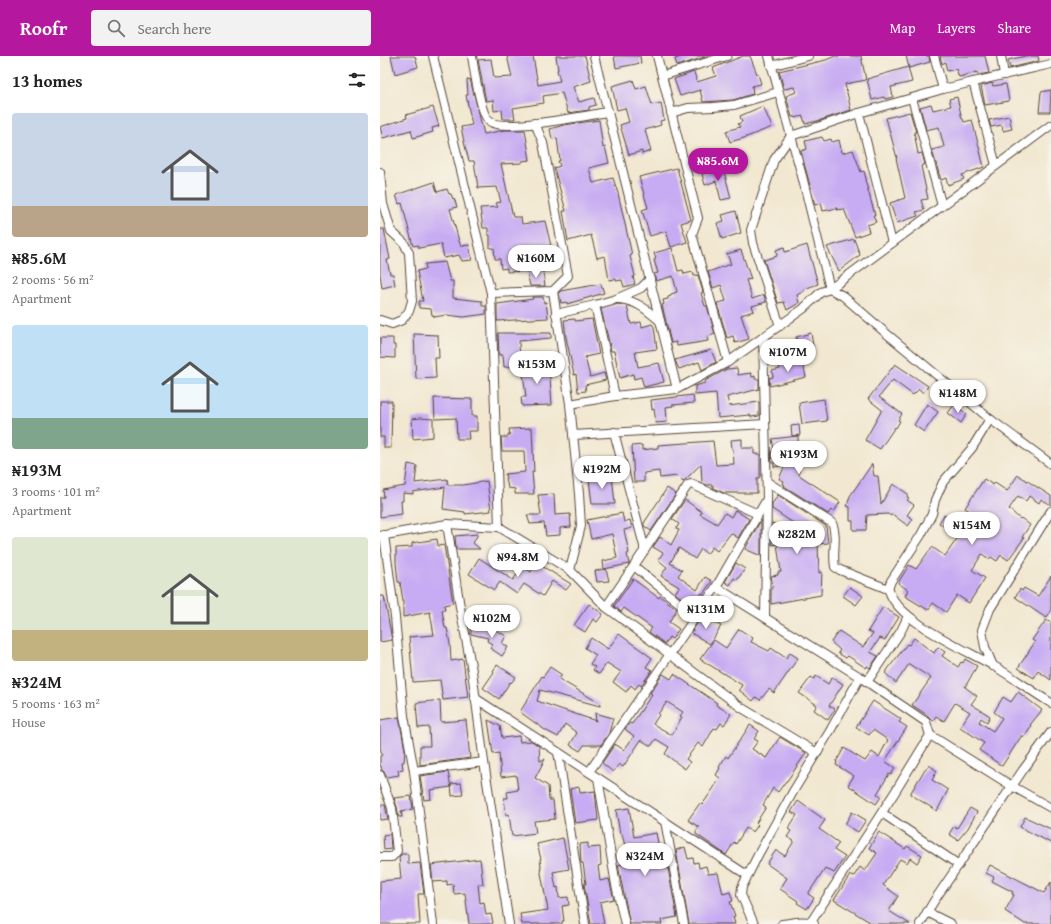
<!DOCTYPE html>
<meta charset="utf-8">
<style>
body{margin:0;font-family:"Gentium Book Plus",serif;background:#f2f2f2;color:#222;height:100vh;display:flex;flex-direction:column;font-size:15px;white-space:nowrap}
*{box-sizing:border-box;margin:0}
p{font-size:13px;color:#767676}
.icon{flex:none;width:22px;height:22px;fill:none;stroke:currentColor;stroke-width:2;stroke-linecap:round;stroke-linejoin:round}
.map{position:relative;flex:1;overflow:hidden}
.side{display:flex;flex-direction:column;background:#fff;width:380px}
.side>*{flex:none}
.price{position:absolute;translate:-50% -34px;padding:0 9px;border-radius:14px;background:#fff;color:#222;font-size:13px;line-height:26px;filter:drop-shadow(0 1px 2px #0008)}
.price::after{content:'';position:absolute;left:50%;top:24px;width:12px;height:9px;margin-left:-6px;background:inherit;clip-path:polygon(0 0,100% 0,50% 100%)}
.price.on{background:#b5179e;color:#fff}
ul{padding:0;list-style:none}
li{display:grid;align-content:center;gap:8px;height:212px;padding:0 12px}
li span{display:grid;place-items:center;height:124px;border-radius:4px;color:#555}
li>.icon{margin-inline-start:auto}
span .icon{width:72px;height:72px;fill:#fffc;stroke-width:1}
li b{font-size:17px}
h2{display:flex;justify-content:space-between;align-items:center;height:48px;padding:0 12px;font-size:17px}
header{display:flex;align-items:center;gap:24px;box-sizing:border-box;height:56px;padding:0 20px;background:#b5179e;color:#fff}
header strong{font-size:19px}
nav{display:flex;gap:22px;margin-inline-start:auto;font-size:14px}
.search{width:280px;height:36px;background:#f2f2f2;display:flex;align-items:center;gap:10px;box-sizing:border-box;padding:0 14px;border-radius:4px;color:#767676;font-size:15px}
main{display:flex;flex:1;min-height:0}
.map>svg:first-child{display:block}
.building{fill:#c7acf3;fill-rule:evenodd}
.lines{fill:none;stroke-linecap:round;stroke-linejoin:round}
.street-casing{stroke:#564639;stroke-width:10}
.street{stroke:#fff;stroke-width:8}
</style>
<header>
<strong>Roofr</strong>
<div class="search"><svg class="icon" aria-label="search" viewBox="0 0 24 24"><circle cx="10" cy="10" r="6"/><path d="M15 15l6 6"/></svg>Search here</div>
<nav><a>Map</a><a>Layers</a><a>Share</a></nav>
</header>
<main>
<section class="side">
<h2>13 homes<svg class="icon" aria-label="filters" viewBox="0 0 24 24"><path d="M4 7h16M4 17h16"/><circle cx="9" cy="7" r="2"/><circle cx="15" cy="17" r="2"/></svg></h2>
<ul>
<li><span style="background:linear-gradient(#c9d6e8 75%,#b9a48a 0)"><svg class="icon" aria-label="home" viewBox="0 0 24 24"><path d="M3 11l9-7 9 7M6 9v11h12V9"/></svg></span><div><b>₦85.6M</b><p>2 rooms · 56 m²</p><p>Apartment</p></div></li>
<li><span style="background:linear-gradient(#bfe0f5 75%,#7fa58c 0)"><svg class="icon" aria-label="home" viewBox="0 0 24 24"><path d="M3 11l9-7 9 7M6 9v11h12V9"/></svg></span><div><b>₦193M</b><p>3 rooms · 101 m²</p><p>Apartment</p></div></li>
<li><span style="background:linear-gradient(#dfe7d0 75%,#c2b280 0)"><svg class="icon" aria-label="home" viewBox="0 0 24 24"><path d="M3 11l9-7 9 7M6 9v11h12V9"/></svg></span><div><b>₦324M</b><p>5 rooms · 163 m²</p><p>House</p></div></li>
</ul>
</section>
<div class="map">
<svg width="671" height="868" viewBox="0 0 671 868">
<rect width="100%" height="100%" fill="#f7f3e8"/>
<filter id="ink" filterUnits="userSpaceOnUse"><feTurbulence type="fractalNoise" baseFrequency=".025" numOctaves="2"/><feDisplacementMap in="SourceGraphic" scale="8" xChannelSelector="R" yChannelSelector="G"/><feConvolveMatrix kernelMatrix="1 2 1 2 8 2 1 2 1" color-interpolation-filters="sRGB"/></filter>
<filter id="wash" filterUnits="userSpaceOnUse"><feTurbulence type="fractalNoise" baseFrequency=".012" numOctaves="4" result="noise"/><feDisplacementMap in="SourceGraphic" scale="16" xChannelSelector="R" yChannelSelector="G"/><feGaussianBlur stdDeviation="0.9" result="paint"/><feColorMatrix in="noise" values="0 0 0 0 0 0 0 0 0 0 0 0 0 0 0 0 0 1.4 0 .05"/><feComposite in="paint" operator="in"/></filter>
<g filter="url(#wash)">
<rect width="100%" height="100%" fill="#f2e8d1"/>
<g id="blocks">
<g class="building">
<polygon points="11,0 35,0 38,11 15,18"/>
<polygon points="127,0 153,0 158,29 180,25 177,14 178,14 176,0 205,0 211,25 193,31 199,46 214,42 216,49 209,51 209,54 188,57 182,37 163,40 164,47 133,52 135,63 123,63 122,54 114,55 113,44 106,45 98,4 111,3 114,22 132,21"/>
<polygon points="234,0 260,0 261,7 236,12"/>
<polygon points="304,0 328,0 297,10 295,3"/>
<polygon points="363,0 370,0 377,18 378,18 381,28 372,30 373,38 353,44 323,46 320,34 300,40 294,23 314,16 317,26 336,20 333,12"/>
<polygon points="455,0 481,0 486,24 465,28 471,54 441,64 425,68 423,60 415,62 415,61 412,61 406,40 416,36 414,31 404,33 399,15 446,4"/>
<polygon points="526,0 549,0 550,6 529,12"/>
<polygon points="560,0 605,0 609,17 598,19 597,16 579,21 576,13 567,15 565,6 562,8"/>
<polygon points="646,0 658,0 659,5 630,12 628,4"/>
<polygon points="528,11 532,26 511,31 513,41 505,43 504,41 492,44 487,23"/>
<polygon points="90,23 104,78 125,74 145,74 150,104 142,105 142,107 121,108 133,161 141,161 142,168 165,165 171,190 142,193 146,215 127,216 127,212 121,213 120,203 115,203 114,192 110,192 110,179 108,179 108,172 103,172 100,152 118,151 116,147 121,146 117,131 98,132 94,105 89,105 84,86 81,71 92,69 86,39 88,39 87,24"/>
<polygon points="253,24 256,33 266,30 272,49 281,47 284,64 280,65 281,69 265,74 271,95 262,98 262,95 249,99 240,69 249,66 245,52 237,54 232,30"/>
<polygon points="612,27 613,30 626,28 629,45 605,49 601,30"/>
<polygon points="671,34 670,56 659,56 661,36"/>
<polygon points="577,41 582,63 583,63 584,66 592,64 604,111 582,119 584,123 568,129 566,122 561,124 552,94 564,91 559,71 546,74 540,51 551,48 553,54 571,50 569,43"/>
<polygon points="383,50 392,71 364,82 350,86 346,75 360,71 358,68 362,66 360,60"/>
<polygon points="53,51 59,70 52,72 53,76 33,82 31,74 3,82 0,71 27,62 26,59"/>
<polygon points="530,56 536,76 534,76 538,98 542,97 545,108 541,110 548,143 541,144 544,154 536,156 538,160 517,167 510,147 525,142 516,102 517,102 506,62"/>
<polygon points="629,60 632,73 623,75 622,69 611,71 609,64"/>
<polygon points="219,64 223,92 225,91 229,107 209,112 213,127 233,122 238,137 252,199 250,200 255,220 253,221 255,228 244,231 242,224 236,225 236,223 229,224 225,200 217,202 211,179 188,185 183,155 186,155 174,112 180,110 178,105 180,105 177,82 172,83 170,73 184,69"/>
<polygon points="442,81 444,85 451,83 452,86 459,84 462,97 473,94 481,116 484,115 486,123 485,124 495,159 493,159 496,166 487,169 489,176 475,181 464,153 457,154 457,152 443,155 441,147 435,149 421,95 427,93 425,85"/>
<polygon points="297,112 311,164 301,167 307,186 291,191 286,175 270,180 262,154 268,152 259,121"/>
<polygon points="343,112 351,142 341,144 336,125 325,129 322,118"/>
<polygon points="54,126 57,136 67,133 69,138 71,138 73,143 74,142 77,151 70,153 79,185 81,190 89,189 92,204 82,205 79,199 64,202 61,188 39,192 38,189 33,190 22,147 19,148 16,139"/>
<polygon points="356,155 361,177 342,183 337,167 344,165 342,159"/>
<polygon points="0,173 4,173 10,203 7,204 10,218 13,218 15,229 2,232 0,218"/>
<polygon points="474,183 480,199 459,215 447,191"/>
<polygon points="427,189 438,228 424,233 424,235 417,239 419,247 407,254 404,246 398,247 384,204 397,200 396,194 404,191 405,196"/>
<polygon points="292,192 298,215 303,214 304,218 313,216 314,220 318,219 323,236 321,237 325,250 327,250 335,278 327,281 328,285 297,290 296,286 291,287 282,249 284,248 283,244 288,243 288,241 291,240 291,238 297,236 293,220 276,225 274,218 278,217 274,204 276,203 274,197"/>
<polygon points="361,194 371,223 366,224 372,243 384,239 386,246 372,250 374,255 361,259 369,283 355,287 353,280 347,282 337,247 346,245 341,229 333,232 328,216 351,208 347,198"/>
<polygon points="65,206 70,225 73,225 73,242 102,245 102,250 106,250 106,258 84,261 66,259 54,261 54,259 52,259 51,253 39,252 39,245 43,245 37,215 46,213 45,208"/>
<polygon points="163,215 165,230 150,230 147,216"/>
<polygon points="221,228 224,237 187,248 187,246 181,247 179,237 180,235"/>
<polygon points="152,241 163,241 164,247 166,246 168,262 117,265 117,248 153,243"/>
<polygon points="238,248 247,250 251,268 261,266 262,271 272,268 274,271 277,293 255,296 258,311 279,307 284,326 264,331 261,321 254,323 253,318 240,322 234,295 231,295 229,286 221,253"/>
<polygon points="195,263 195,265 212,263 219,298 205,301 210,321 224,317 226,324 205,329 206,335 198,336 196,318 194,319 186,281 184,264"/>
<polygon points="118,277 171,277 171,282 139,285 140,310 124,311 123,299 119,299"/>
<polygon points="431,277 434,296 421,299 416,281"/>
<polygon points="34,278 58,279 59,302 55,302 56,322 36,323"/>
<polygon points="0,282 13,282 13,289 15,289 15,302 0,301"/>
<polygon points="331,294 336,306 322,314 319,306 299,313 298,311 295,304"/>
<polygon points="422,303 426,321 390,330 389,322 393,321 392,315 400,313 399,309"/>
<polygon points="169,308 172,349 142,350 141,341 146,341 142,309"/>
<polygon points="515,308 548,330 543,337 539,333 533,339 513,324 499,341 522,358 518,364 520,365 516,372 515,371 500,393 485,384 502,354 488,343"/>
<polygon points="357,312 358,319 371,317 372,321 375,320 375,323 379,323 379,333 347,341 349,350 379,346 379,360 371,361 370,359 338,362 336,337 315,339 315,330 325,327 325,325 347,313"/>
<polygon points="313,339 314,347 292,349 293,350 286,351 287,366 276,367 274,353 272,354 271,344"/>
<polygon points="54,342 92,343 92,360 97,360 97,375 88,375 89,383 77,383 76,362 55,363"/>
<polygon points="444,343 447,365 422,368 419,347"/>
<polygon points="0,345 12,345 11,392 4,392 4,381 0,381"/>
<polygon points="547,348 558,356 544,376 534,369"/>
<polygon points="574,349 587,358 581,367 568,357"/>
<polygon points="40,362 53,363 53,381 33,383 32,363"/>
<polygon points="419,369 420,379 412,380 411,370"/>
<polygon points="152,372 154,416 152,416 154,438 135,438 135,433 128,432 125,418 145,416 144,395 122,395 121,381 128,381 128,379 130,379 129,373"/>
<polygon points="418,380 419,419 460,446 454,456 451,454 448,458 404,430 405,429 403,428 404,425 399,423 405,409 394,411 394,407 392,407 391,398 392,395 394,394 392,383"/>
<polygon points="362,383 362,392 374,392 374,398 380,398 380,421 377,423 377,437 344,437 333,432 333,429 327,429 322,427 321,408 303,426 297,420 280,422 279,415 264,417 264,426 254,426 252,390 262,389 262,394 278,392 278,389 333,385 336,409 354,408 353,393 352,393 351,384"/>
<polygon points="28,408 37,410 35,427 67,423 68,429 83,429 107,425 111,455 85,458 85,456 63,453 65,431 33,436 33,438 23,437 23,445 21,445 22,458 0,461 0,442 4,441 3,434 25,430"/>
<polygon points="492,408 494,420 498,420 501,448 513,428 528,438 527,441 529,442 527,444 534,449 527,459 533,463 528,470 512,458 511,460 508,458 487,459 486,474 473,474 473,465 470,465 470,451 467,450 470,440"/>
<polygon points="232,419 235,448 212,448 209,423"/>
<polygon points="638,419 671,440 671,449 661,443 659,447 649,440 646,445 638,440 629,453 640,463 641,462 650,469 642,481 644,482 628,504 621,499 617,505 611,501 609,503 602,498 592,514 605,522 589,547 577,539 566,556 553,547 548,554 525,540 528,534 518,527 529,509 536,513 549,495 550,495 552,491 565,500 579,480 559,467 564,459 588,476 598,461 585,452 604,423 613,429 615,427 627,435"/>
<polygon points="287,432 296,438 271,475 264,470 264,467"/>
<polygon points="174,438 175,459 190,458 191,471 180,472 180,479 166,480 164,467 150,468 147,459 161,459 158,439"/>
<polygon points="398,439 446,470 448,487 438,488 439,517 442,516 441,539 391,548 391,531 393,531 391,520 398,519 398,516 401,516 397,488 392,489 392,467 429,481 430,478 392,453 392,448"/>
<polygon points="305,444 322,456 320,458 337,468 345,457 351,461 355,454 369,463 358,482 351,477 337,495 332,491 327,498 321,493 315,503 299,492 290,507 302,514 298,520 317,534 325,521 332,525 323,538 322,537 312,550 295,537 299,531 281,520 287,511 278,504 283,497 273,491 280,481 291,489 299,474 296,473 299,468 292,463"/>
<polygon points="242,457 244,466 250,464 252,472 244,474 249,497 247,498 249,508 224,513 223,505 237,502 232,478 211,483 207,464"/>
<polygon points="381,464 381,500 365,493"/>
<polygon points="98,478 93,487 100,493 76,493 75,480"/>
<polygon points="57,483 58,490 64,489 73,547 64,549 65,554 62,554 65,572 67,572 70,588 71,605 83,603 88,641 63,644 60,624 33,626 29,581 54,579 50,556 23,561 23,545 20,526 18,526 16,507 16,492 32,491 32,487"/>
<polygon points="99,502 133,524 143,510 151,516 157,507 191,528 186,534 172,525 163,540 144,528 137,538 120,526 114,534 89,518"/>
<polygon points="356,507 365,513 357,524 354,522 350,529 345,526"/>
<polygon points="226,513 229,525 217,526 215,515"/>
<polygon points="671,520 671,555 666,562 635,541 640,533 642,535 644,532 658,540"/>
<polygon points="253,523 279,542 280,540 297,553 289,566 299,573 292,583 289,581 285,588 269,576 272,572 244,552 241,556 234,550"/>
<polygon points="470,531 483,540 476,549 463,540"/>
<polygon points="0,540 4,540 12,584 0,586"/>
<polygon points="209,548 223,558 217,566 213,563 205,576 194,569"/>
<polygon points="503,551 519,561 505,584 500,582 490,596 498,600 490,612 487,610 486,612 468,600 466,602 458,597 460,594 451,586 459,575 483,591 493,577 488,575"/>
<polygon points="323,559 341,570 330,588 311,577"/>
<polygon points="666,564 671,567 671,624 658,615 654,622 638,612 655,586 652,584"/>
<polygon points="91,569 113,575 114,573 126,580 122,587 128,591 122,600 110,592 112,588 107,585 108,582 91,578"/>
<polygon points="359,573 373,582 371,586 389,595 391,592 406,602 410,597 418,602 394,637 389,633 380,644 376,641 373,645 359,634 362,629 320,603 334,584 346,592"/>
<polygon points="239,578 272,602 266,611 272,614 261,630 259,628 255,633 251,629 246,636 233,626 241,616 227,607 219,618 213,614 215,611 210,608 216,599 205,592 211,582 228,593"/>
<polygon points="534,582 554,597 558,591 565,596 562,600 578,611 581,606 583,607 585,603 597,610 585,631 597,640 591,648 610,660 607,666 601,662 599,666 613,675 622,662 614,656 623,641 631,646 638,636 662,654 650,669 651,670 644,681 642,679 622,710 599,694 604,687 580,671 590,656 575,647 564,665 556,660 553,665 547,659 532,649 551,622 529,608 516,627 505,617 527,588 529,589"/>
<polygon points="117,609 136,621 131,627 130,626 119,643 103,632 114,616 113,615"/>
<polygon points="170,611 182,619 179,623 221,648 220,650 160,634 157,645 216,665 215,657 233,662 229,677 221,689 204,689 200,695 190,689 197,677 185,668 178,681 165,674 140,656 162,620 163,621"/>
<path d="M 283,618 L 291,623 L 294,618 L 337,647 L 336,649 L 351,658 L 344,669 L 341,667 L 337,673 L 334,672 L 323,691 L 318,687 L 306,703 L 310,706 L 305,713 L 285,698 L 289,691 L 276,683 L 271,690 L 261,684 L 243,711 L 239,708 L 233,716 L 222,707 L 235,688 L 244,694 L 254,680 L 245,673 L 250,667 L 252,668 L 272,638 L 270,637 ZM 287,646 L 303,656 L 300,660 L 302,661 L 292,679 L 273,668 L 279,659 L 278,658 Z"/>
<polygon points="436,620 448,628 452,621 463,628 449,650 455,653 448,664 434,654 437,649 419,637 431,621 434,623"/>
<polygon points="60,644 61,666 86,664 90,702 40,709 40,690 50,690 49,671 38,672 36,647"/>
<polygon points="493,645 521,663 519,666 527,671 505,705 515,712 511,719 509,718 497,738 501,741 496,748 468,729 474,720 456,709 457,706 456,706 464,692 485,705 492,696 499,701 508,684 493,674 489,679 476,671"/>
<polygon points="19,661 25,694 24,706 22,706 23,713 18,714 19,719 7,721 5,717 2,714 1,710 0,710 0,700 2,699 0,691 0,664"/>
<polygon points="108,664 120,670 122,682 139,680 140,686 152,685 159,690 160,705 165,703 155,722 168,730 169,744 173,744 175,763 154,765 156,777 132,780 129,758 126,759 124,742 128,742 127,736 138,734 136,719 121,721 119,697 113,698"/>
<polygon points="370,669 379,675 374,683 378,685 372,693 386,702 400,681 426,697 407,725 406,725 398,736 393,732 383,749 386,751 376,767 378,769 373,776 366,772 356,788 354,786 346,799 316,778 316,775 319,771 308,764 320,747 322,749 333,733 340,722 336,719 340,712 339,711 346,700 348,702"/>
<polygon points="549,709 557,715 552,724 568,734 557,755 530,738 542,718"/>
<polygon points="68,716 71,731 50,734 51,743 44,744 40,720"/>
<polygon points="81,727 83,739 72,740 71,728"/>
<polygon points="199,731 200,737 215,735 218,764 195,767 190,733"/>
<polygon points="31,740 33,753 21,755 22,761 19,761 17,751 14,742"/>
<polygon points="418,745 445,764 439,773 459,787 454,794 465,801 454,817 445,812 428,838 434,842 427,853 417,847 418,845 400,833 407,822 387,808 396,794 405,800 414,785 407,781 411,775 408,773 417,759 411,756"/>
<polygon points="0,749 5,749 8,763 0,764"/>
<polygon points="249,752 254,781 276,777 280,797 285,796 297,861 281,864 282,868 250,868 238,809 244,808 243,803 248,802 242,778 240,778 236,754"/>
<polygon points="590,752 597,756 588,772 578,784 569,778 574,770 577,772"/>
<polygon points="472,756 486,764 478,776 465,768"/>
<polygon points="645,761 671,773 671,787 640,771"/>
<polygon points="499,776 525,793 527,790 542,799 537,807 530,802 527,807 520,803 503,829 518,840 509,855 530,868 493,868 454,844 470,819 474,820 480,811 485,815 497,797 489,792"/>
<polygon points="10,778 11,793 4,794 3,779"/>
<polygon points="183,782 189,813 173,816 176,832 178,831 179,842 188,841 189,849 182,850 184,865 182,865 182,868 142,868 140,858 168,854 160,812 161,812 160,803 161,803 157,788"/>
<polygon points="208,787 208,792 220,791 221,809 218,810 220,825 229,823 234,843 220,846 224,868 211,868 204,828 206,828 203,807 201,807 200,788"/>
<polygon points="305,791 308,803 313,802 314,807 318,806 319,812 326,810 328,818 338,817 343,838 350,836 353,845 350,846 355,860 353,861 355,868 309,868 296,794"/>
<polygon points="22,798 28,798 28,808 40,807 44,838 38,838 40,868 0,868 0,825 21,823 19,801"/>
<polygon points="100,803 103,828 98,828 100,847 104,846 106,859 111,858 113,867 111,868 89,868 85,837 74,838 73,828 67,829 67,825 53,826 51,809"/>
<polygon points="610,809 664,837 671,826 671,868 645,868 625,855 634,839 632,838 633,836 612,825 614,821 606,817"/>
</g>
</g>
</g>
<g filter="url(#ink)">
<use href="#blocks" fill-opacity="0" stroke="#564639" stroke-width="1"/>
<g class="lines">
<defs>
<g id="street">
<polyline points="53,0 111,237 119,471"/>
<path d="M 92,0 C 94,13 100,57 109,65 C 122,77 208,59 228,56"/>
<polyline points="214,0 297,333"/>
<polyline points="277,0 318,162 312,178 348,306"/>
<polyline points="389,0 422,120 450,233"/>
<polyline points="554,0 563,33"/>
<polyline points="621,0 624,19"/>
<polyline points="391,10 428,0"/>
<polyline points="282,20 347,0"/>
<polyline points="593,26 616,109"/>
<polyline points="532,42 562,150"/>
<polyline points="291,57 308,52 333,51 354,49 398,36"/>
<polyline points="479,57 512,187"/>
<polyline points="0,116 3,148 11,175 24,187 29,197 32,245 29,255 22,264 12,268 0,264"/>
<polyline points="450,233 463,240 507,278 610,363 671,408"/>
<polyline points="173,235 190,348 199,438 201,470 190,514"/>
<polyline points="111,237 173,235 188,220 163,87 155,67"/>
<path d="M 239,243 C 257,245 266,253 280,265"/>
<polyline points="215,249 235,340"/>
<polyline points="176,258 215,249 236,243 261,232 270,223"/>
<polyline points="400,270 373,187 371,174 394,104 411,80 479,57 532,42 563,33 671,8"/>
<polyline points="383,282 387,443 385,561"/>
<polyline points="190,348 235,340 297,333 348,306 423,253 441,236 450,233 671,69"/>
<path d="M 610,363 L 592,392 L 563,426 L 555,444 L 552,458 L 541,479 L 511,525 C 510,528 508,531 509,534 C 516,564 586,594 612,609 C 632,620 651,635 671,647"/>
<polyline points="193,379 385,368"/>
<path d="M 387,426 L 452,467 C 458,480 452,497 455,511 L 460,514 L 508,533"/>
<polyline points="67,468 80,551 92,615 104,706 129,868"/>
<polyline points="4,479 15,561 24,660 34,715 53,868"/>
<polyline points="0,480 67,468 119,471 190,514 226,551 362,652 437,697"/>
<polyline points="264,495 308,429 311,428 378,458"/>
<polyline points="254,510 316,561"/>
<polyline points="336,531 480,621 546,666 550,679 515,736 431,866"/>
<polyline points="226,551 264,495 264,490 234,376"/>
<polyline points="613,610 605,591 602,574 610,553 671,455"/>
<polyline points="487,626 521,575 528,560"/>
<polyline points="95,642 367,819"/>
<polyline points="550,679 632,730 671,752"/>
<polyline points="178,696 205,868"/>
<polyline points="34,715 104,706"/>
<polyline points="209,716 336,531 387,443"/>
<polyline points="0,719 12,752 17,795 12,801 0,801"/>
<polyline points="218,722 236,829 245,868"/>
<polyline points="502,757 579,809"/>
<polyline points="285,765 304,868"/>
<polyline points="547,856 571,868"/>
<polyline points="374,868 361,839 362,831 379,797 414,734 450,675 480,621"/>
<path d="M 402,868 C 411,867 426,863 434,868"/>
<polyline points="540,868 554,845 643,714 671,676"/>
</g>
</defs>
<use href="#street" class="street-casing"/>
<use href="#street" class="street"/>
</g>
</g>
</svg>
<b class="price on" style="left:338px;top:126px">₦85.6M</b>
<b class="price" style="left:156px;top:223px">₦160M</b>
<b class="price" style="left:408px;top:317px">₦107M</b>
<b class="price" style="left:157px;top:329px">₦153M</b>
<b class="price" style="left:578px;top:358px">₦148M</b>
<b class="price" style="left:419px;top:419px">₦193M</b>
<b class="price" style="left:222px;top:434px">₦192M</b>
<b class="price" style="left:592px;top:490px">₦154M</b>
<b class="price" style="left:417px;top:499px">₦282M</b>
<b class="price" style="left:138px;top:522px">₦94.8M</b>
<b class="price" style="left:326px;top:574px">₦131M</b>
<b class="price" style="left:112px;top:583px">₦102M</b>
<b class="price" style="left:265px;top:821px">₦324M</b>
</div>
</main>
